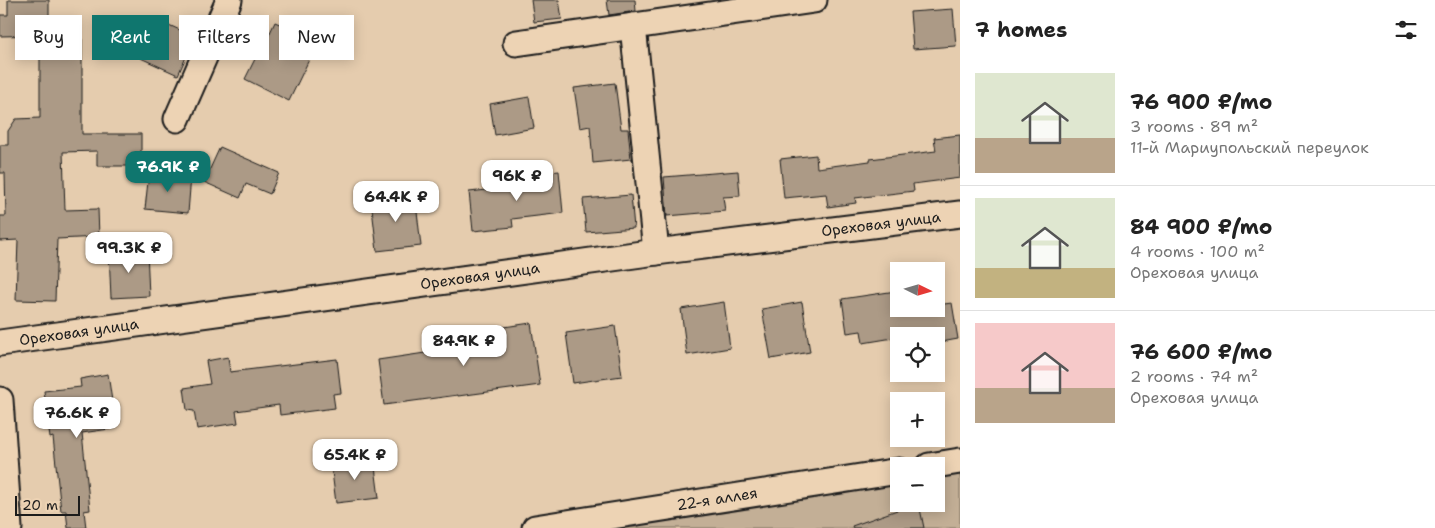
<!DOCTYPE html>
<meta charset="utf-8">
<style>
body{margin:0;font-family:"Shantell Sans",sans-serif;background:#f6f6f6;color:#222;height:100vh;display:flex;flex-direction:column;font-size:19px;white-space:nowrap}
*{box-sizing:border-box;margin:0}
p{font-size:16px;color:#767676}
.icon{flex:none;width:28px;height:28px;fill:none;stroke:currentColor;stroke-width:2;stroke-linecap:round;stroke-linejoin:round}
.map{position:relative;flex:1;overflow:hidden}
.sheet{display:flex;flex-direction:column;background:#fff;width:475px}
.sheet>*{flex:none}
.guide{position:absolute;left:15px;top:15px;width:475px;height:45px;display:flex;gap:10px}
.needle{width:32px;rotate:95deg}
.controls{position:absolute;left:890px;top:262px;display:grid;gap:10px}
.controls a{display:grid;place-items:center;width:55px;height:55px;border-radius:0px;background:#fff;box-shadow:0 2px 12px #0003;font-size:25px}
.scale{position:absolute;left:15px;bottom:12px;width:65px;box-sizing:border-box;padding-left:5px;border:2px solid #1c1c1c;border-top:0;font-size:14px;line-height:18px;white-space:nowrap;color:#1c1c1c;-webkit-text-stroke:4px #edd3b4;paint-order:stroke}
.price{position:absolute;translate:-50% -42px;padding:0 11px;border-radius:10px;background:#fff;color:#222;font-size:16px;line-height:32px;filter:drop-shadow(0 1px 2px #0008)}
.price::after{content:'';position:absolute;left:50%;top:30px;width:15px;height:11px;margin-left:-8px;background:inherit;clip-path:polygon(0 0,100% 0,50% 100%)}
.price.current{background:#0f766e;color:#fff}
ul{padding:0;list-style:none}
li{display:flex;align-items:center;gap:15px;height:125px;padding:0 15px}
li+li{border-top:1px solid #e0e0e0}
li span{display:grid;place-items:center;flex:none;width:140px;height:100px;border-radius:0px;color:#555}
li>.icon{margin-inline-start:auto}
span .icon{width:60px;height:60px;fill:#fffc;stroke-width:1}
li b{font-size:21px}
h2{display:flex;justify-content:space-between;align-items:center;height:60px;padding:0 15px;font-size:21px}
.chip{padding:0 18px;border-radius:0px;background:#fff;box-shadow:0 2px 12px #0003;font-size:18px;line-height:45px}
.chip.current{background:#0f766e;color:#fff}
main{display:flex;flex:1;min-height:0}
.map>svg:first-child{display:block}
.green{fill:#c3af96;stroke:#706659}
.building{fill:#ac9a86;stroke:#1c1c1c}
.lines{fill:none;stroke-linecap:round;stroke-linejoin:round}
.minor-casing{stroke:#1c1c1c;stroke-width:29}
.minor{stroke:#edd3b4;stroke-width:25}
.labels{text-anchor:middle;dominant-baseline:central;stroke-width:4;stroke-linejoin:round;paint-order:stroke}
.street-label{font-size:15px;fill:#1c1c1c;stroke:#edd3b4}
</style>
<main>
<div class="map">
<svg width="960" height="528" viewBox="0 0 960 528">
<rect width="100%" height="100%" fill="#e5ccae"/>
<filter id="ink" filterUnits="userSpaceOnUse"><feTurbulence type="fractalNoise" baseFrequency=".02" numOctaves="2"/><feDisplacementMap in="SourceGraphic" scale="10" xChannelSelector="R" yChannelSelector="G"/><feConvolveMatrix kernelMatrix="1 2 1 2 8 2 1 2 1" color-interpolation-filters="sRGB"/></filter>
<g filter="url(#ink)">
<polygon class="green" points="960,461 960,528 535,528 899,471 899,504 936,504 936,466"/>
<g class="building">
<polygon points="8,0 49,0 49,35 0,36 0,15 8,15"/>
<polygon points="531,0 559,0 562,19 534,22"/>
<polygon points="607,0 635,0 636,11 609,15"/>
<polygon points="953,9 956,46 913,49 910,12"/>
<polygon points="158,20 195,37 178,75 134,55 140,40 149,39"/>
<polygon points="275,22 318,41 289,101 245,79 259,51 261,52"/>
<polygon points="82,38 82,134 141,134 141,166 97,166 97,151 63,152 65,210 98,209 99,237 57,239 55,301 16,300 18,240 0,241 0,216 6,216 5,173 0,173 0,145 8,145 8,131 16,119 40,118 40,39"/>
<polygon points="615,83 621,129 628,129 631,159 593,163 590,126 580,128 574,88"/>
<polygon points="529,97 534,128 495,135 490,104"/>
<polygon points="960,135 960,178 913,184 914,191 855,198 856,203 828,207 826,194 784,198 780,159 816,155 817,168 870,161 870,159 936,151 934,138"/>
<polygon points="220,147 279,173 270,194 246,184 240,198 204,182"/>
<polygon points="559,171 563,213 512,219 513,227 473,231 469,192 524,186 523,175"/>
<polygon points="738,171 740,196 723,197 725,211 667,216 664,177"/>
<polygon points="149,172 191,176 188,213 145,209"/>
<polygon points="415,195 421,246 377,251 371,200"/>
<polygon points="631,195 634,228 586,232 583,199"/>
<polygon points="147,250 149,296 111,298 109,252"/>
<polygon points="896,291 899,309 936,309 936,305 952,303 958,339 936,343 936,336 899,336 899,337 863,343 861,331 847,333 842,299"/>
<polygon points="724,302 730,348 687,355 681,309"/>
<polygon points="802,302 810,352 771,359 762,309"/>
<polygon points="531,323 540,385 458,396 458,395 384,405 378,360 452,349 450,335"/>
<polygon points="615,326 622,376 573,383 566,333"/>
<polygon points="228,357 230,372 337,359 341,393 333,394 335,408 280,415 279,405 236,411 238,423 197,429 194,411 187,410 184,388 210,384 206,361"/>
<polygon points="108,374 116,428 82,433 90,510 84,511 86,528 68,528 66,511 61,511 53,437 50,438 44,391 81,387 80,379"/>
<polygon points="374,459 379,498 336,503 331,464"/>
<polygon points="914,504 919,504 924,528 853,528 852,526"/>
</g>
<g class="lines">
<defs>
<g id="minor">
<polyline points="633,26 656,252"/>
<polyline points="516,43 814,0"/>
<polyline points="177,119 229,0"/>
<polyline points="0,343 656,252 960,214"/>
<polyline points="0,400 9,528"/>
<polyline points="929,466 960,461"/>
<polyline points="535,528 899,471"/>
</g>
</defs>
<use href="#minor" class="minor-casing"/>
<use href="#minor" class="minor"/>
</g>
</g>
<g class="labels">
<g class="street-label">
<text transform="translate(881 224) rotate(-7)">Ореховая улица</text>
<text transform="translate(480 276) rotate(-8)">Ореховая улица</text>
<text transform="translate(79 332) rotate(-8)">Ореховая улица</text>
<text transform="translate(717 499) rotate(-9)">22-я аллея</text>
</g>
</g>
</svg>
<div class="controls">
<a><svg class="needle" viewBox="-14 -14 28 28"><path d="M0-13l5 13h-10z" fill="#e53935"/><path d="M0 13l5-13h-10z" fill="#767676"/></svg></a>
<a><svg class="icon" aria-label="locate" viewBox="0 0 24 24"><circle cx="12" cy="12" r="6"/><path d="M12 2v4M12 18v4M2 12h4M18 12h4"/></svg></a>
<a>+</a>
<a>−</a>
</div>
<div class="scale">20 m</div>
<b class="price current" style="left:168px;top:193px">76.9K ₽</b>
<b class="price" style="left:517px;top:202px">96K ₽</b>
<b class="price" style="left:396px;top:223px">64.4K ₽</b>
<b class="price" style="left:129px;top:274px">99.3K ₽</b>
<b class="price" style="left:464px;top:367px">84.9K ₽</b>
<b class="price" style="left:77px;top:439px">76.6K ₽</b>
<b class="price" style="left:355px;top:481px">65.4K ₽</b>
<div class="guide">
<a class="chip">Buy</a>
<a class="chip current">Rent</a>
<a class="chip">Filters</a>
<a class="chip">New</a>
</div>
</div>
<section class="sheet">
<h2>7 homes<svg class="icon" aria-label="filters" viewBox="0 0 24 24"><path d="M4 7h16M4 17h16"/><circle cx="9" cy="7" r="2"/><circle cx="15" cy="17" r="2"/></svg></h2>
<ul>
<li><span style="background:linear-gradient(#dfe7d0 65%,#b9a48a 0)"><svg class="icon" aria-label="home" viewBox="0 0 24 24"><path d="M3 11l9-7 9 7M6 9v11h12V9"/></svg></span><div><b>76 900 ₽/mo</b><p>3 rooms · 89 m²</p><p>11-й Мариупольский переулок</p></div></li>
<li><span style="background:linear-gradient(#dfe7d0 70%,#c2b280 0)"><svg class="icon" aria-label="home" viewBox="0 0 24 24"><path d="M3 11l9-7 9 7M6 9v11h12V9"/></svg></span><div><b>84 900 ₽/mo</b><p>4 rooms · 100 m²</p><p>Ореховая улица</p></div></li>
<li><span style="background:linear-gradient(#f6c9c9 65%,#b9a48a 0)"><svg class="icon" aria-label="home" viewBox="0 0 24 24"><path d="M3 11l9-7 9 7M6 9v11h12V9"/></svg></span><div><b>76 600 ₽/mo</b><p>2 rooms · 74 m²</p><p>Ореховая улица</p></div></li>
</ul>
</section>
</main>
